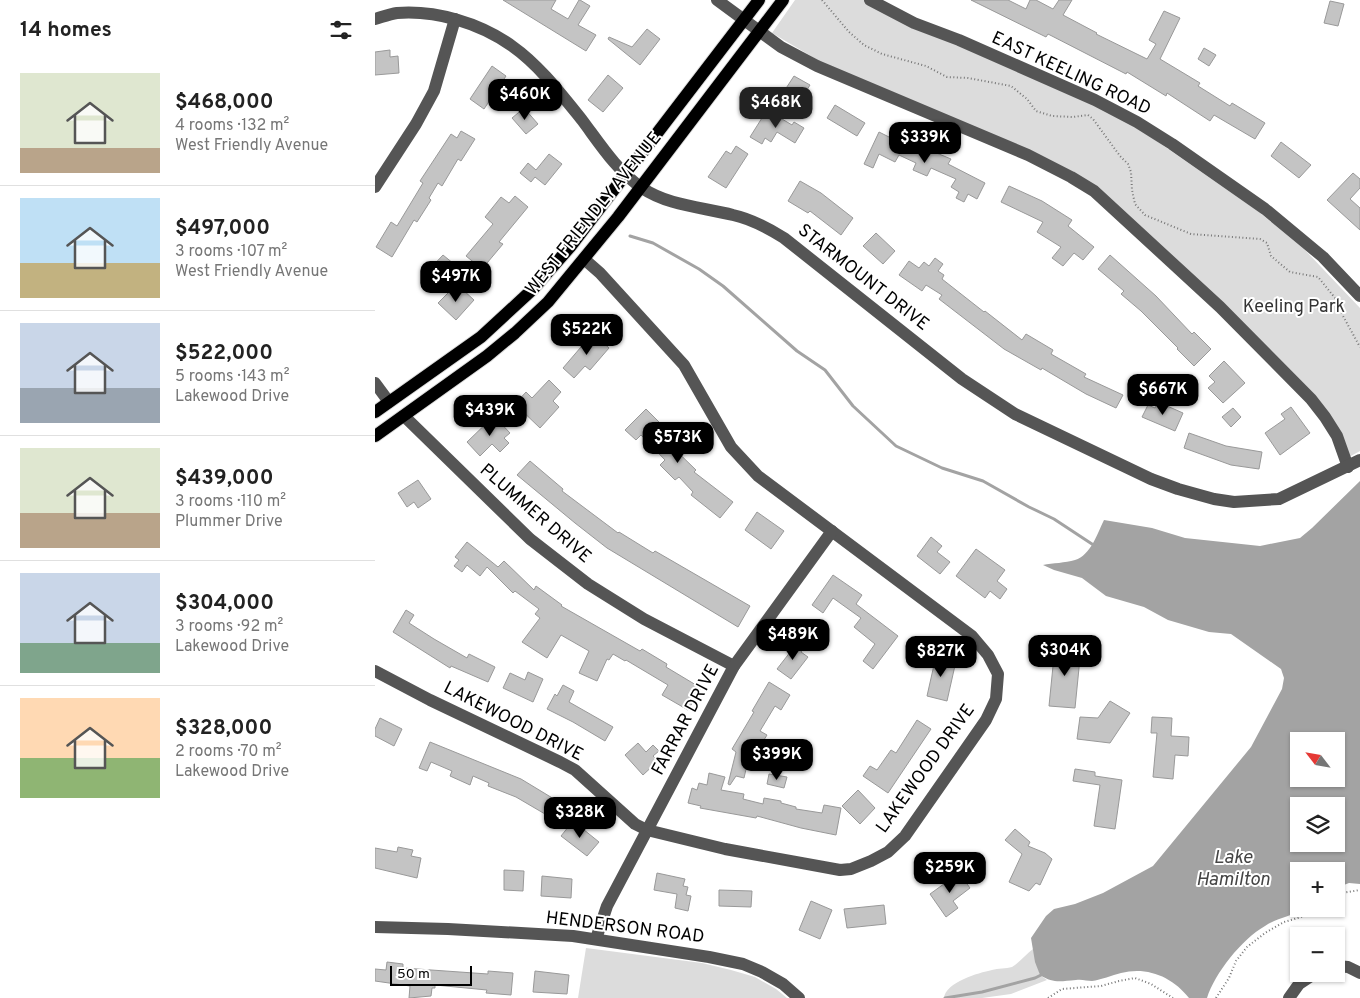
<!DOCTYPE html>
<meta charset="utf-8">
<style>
body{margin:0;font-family:Overpass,sans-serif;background:#f2f2f2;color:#222;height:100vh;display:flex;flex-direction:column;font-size:19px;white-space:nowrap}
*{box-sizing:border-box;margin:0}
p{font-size:16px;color:#767676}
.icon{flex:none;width:28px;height:28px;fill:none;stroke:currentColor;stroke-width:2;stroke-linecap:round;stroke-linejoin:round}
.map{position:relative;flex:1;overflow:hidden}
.side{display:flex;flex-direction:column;background:#fff;width:375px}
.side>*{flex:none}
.needle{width:32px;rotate:301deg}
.buttons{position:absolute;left:915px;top:732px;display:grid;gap:10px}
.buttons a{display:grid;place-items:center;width:55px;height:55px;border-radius:0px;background:#fff;box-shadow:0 1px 4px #0004;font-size:25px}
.scale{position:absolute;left:15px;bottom:12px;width:82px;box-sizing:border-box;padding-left:5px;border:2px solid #000;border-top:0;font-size:14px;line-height:18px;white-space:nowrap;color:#000;-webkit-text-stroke:4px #fff;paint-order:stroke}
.price{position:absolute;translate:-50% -42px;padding:0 11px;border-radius:10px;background:#000;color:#fff;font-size:16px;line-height:32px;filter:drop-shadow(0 1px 2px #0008)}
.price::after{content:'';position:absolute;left:50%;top:30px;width:15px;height:11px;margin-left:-8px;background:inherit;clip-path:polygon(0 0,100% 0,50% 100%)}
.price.on{background:#222;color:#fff}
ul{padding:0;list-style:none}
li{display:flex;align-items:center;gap:15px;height:125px;padding:0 20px}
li+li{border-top:1px solid #e0e0e0}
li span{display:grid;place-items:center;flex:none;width:140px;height:100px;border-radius:0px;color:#555}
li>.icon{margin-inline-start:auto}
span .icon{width:60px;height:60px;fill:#fffc;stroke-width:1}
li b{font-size:21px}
h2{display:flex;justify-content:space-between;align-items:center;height:60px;padding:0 20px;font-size:21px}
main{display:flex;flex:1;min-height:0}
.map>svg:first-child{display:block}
.green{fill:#dcdcdc}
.water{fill:#a3a3a3;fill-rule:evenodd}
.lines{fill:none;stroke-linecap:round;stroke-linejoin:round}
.stream{stroke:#a3a3a3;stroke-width:3}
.building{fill:#c4c4c4;stroke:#999}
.major-casing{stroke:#dbdbdb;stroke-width:14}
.path{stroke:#777;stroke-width:2;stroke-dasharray:1 2.5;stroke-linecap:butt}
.minor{stroke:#555;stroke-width:12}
.major{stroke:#000;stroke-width:12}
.labels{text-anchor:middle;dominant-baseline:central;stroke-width:4;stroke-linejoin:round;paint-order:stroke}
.street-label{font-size:18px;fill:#000;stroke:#fff}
.park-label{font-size:18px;fill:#333;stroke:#fff}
.water-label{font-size:19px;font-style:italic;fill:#444;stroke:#fff}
</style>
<main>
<section class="side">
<h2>14 homes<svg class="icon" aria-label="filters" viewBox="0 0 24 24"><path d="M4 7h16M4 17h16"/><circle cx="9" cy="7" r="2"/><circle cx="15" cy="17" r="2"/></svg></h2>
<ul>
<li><span style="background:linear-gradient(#dfe7d0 75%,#b9a48a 0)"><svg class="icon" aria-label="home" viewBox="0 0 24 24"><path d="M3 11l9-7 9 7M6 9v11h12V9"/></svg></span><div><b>$468,000</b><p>4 rooms · 132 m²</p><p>West Friendly Avenue</p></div></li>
<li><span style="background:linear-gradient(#bfe0f5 65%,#c2b280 0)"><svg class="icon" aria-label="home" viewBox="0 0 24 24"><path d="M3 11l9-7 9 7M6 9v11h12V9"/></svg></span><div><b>$497,000</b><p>3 rooms · 107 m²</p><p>West Friendly Avenue</p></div></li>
<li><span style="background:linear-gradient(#c9d6e8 65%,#9aa5b1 0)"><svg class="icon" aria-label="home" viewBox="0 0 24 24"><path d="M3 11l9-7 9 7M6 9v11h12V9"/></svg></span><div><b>$522,000</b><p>5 rooms · 143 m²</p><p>Lakewood Drive</p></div></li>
<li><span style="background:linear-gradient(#dfe7d0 65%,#b9a48a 0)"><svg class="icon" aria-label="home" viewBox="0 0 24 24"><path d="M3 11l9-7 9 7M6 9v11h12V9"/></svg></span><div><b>$439,000</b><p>3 rooms · 110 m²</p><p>Plummer Drive</p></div></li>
<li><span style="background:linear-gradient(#c9d6e8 70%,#7fa58c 0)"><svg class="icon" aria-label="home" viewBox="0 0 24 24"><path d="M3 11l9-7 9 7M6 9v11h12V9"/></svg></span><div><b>$304,000</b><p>3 rooms · 92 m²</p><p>Lakewood Drive</p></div></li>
<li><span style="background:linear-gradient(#ffd9b3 60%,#8fb573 0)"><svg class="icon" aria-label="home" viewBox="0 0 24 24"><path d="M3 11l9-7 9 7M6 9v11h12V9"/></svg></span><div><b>$328,000</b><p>2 rooms · 70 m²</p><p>Lakewood Drive</p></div></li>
</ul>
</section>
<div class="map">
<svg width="985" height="998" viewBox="0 0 985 998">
<rect width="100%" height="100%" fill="#fff"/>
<g class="green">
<polygon points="420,0 489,0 720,105 760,126 884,212 930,250 985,308 985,451 974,457 966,436 719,186 446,62 397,33"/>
<polygon points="211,948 327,963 356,970 380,977 401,989 412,998 203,998"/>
<path d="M 658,949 L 665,975 L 672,980 L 636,994 L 607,998 L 569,998 C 571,982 603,973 617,970 C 623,968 631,969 637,967 C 644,963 651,954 658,949 Z"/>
</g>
<path class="water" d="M 985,481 L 985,884 L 974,883 L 961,888 L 961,871 L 924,871 L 924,909 L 929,909 C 917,916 902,918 890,926 C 867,939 840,973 832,998 L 814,998 C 798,977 772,966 746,973 C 737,975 726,980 717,981 C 712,981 707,979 701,980 C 686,981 679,984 665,975 L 660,962 L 656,938 L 671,916 L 679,909 L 700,904 L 728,893 L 778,866 L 876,747 L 907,689 L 909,678 L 906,669 L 856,634 L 834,632 L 793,620 L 769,607 L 731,596 L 707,578 L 679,570 L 668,565 C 678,563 690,563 700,560 C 716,555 722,534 729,520 L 777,528 L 810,538 L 885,546 L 925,538 L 937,528 ZM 924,741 L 961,741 L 961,779 L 924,779 ZM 924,806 L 961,806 L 961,844 L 924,844 Z"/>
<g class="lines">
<g class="stream">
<polyline points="255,236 278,243 324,269 348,286 422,351 450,370 478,406 521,446 567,468 608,481 654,507 679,519 720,546"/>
<polyline points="570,998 607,992 660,978 668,974"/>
</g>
</g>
<g class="building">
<polygon points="128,0 181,0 176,9 193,19 204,0 205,0 215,6 203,25 221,35 211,51"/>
<polygon points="596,0 633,0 651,9 655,0 661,0 678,9 684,0 697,0 688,15 722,33 721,34 772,59 781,44 774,40 789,11 805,18 785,59 825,83 823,86 855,106 857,103 890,123 880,139 839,115 835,121 792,93 791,96 752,72 751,74 673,34 671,37"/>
<polygon points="955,1 969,4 963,26 949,23"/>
<polygon points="272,29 285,39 265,65 233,39 234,37 257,47"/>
<polygon points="829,48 841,55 834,66 823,59"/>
<polygon points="15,50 15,57 23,56 24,73 0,75 0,52"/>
<polygon points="117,66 131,76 109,109 95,99"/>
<polygon points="233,75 248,88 228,112 213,100"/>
<polygon points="419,76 435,85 422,106 406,96"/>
<polygon points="460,105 490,123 482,136 452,118"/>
<polygon points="149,108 163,124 151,134 137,118"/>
<polygon points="392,110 417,125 419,122 429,128 420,143 402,132 396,142 390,138 387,144 375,137"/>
<polygon points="86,131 100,139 86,161 83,159 67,186 63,183 54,198 56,200 42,222 39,220 17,257 1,247 16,222 22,226 48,183 45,181 76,134 82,138"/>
<polygon points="504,132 538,149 540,144 576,159 573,164 610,183 602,199 593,194 589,202 581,198 584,192 576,187 581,179 556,168 552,176 538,170 541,163 524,155 520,162 504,154 498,168 489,164"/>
<polygon points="906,142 936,165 924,178 896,156"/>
<polygon points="361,146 373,154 351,188 333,177 351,151 356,154"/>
<polygon points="174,154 187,164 170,185 160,177 156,182 145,173 153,163 161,170"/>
<polygon points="978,173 985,179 985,188 975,199 985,208 985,230 952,200"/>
<polygon points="425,181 446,193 478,218 466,235 435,211 433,213 413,201"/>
<polygon points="634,186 667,201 697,220 693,226 719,247 708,260 699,253 688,266 677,258 686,247 662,232 668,222 626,202"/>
<polygon points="140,196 153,207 124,242 128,244 107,269 91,256 118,224 110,217 126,197 134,203"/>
<polygon points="501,233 520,251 508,264 488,246"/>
<polygon points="68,255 79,264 61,283 51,273"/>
<polygon points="735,255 781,296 817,334 819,332 836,349 819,366 802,349 803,348 766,311 746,294 749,291 723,269"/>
<polygon points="560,258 568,264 563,271 569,275 567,279 609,312 610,311 647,340 651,334 678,350 676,354 711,374 709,377 748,395 741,408 711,394 667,368 666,370 629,349 564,299 567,295 551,285 547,291 524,275 534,261 544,268 549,262 554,266"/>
<polygon points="87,289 99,300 81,320 63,303 75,291 80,296"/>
<polygon points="218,333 234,348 215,370 210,366 199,378 188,368"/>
<polygon points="849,361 870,383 848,403 833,388 840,382 834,376"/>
<polygon points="174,380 186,392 178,401 184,407 165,428 140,404 151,392 157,398"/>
<polygon points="783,402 808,413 800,431 767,417 773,405 780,408"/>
<polygon points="916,407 935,433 905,455 890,433 910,419 906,414"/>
<polygon points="858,408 866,417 856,427 847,417"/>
<polygon points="271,409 292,430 286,436 321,470 319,472 358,502 345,518 316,495 318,492 304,477 300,480 285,465 290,460 266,435 261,440 250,430"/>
<polygon points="119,416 135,433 129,438 134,443 125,452 117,444 105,456 92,442"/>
<polygon points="814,433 851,446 887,452 884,469 856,465 809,448"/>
<polygon points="155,461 188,489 187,491 243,533 244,532 278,553 280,551 375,606 363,627 232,548 200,523 142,475"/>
<polygon points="43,480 56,499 43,508 39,502 32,507 23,493"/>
<polygon points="382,512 409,531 396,549 370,530"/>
<polygon points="556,537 567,546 562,552 575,562 565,574 542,556"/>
<polygon points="92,542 123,567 129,561 159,590 161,586 187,605 186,606 265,651 267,649 292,664 291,667 326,688 313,710 287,695 293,685 251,660 250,661 238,654 234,660 232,659 222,681 204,673 214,651 186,635 172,658 147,642 165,618 160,614 164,609 140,591 138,593 112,567 105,576 92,565 87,572 79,566 84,560 80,557"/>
<polygon points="601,549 630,570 622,581 632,589 625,599 615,591 610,598 581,576"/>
<polygon points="458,575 487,595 481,604 523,636 498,669 488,661 500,644 479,627 486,618 458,598 448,613 437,605"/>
<polygon points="31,610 39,615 34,623 59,639 92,658 94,654 120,667 113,682 76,666 75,668 18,632"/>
<polygon points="423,642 430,647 426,652 433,657 416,679 402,669"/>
<polygon points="680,646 706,648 700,708 674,706"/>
<polygon points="561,656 581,661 572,701 552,696"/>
<polygon points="153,672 168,679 158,702 128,688 135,673 150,680"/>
<polygon points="394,682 415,695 406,710 400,706 385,731 392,735 384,748 379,746 368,764 372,765 369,778 361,776 355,785 353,784 361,752 357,749 379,712 377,711"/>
<polygon points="188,685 199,691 194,702 238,727 230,741 198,722 172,709 180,694 182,696"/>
<polygon points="735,701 755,713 735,743 702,739 705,717 723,718"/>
<polygon points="777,717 797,718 796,736 814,737 813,756 800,755 798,779 778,777 782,733 776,733"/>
<polygon points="5,718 27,729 19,746 0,736 0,729"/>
<polygon points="542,720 556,729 513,793 488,776 495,766 502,770 516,750 521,753"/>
<polygon points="55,742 146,779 179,799 170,814 141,797 113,786 114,783 98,776 95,785 75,776 77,771 56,762 52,771 44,768"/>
<polygon points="263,743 271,752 278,745 284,751 278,756 283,761 268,775 250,755"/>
<polygon points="700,769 720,772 720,776 747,780 740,829 719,826 725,785 698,781"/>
<polygon points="334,773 350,777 346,790 369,794 368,799 388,804 389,798 406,801 406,803 421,807 421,809 447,813 449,805 466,808 461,835 426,828 382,816 381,818 325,808 326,806 313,803 317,788 322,790 324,783 332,785"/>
<polygon points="394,774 412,777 409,788 392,784"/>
<polygon points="483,790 500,808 485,824 467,806"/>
<polygon points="198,821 224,842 212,856 186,836"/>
<polygon points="640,829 655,842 653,846 670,853 677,859 665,885 661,883 654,891 634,882 647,854 630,840"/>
<polygon points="23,847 38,850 36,856 46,858 42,878 0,868 0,848 22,852"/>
<polygon points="129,870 149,871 148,891 129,890"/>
<polygon points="282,873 310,879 308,886 313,887 311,895 316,896 313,911 300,908 302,894 279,890"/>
<polygon points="584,873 595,888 578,901 583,908 571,917 555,894"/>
<polygon points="167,876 197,879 196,898 166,896"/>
<polygon points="344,890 377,891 376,907 344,906"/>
<polygon points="436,901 457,910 445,939 424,930"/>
<polygon points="509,905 511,924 472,928 469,909"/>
<polygon points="12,962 28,964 28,968 113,974 113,971 138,973 136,995 111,993 112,990 60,985 60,988 57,988 56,996 34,998 35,986 0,981 0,969 11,970"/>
<polygon points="160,971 194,975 192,994 158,992"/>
</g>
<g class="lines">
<defs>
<g id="major">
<polyline points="0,412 106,337 158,289 195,247 384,0"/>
<polyline points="0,436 112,356 140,333 173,302 243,217 408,0"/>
</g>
</defs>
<use href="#major" class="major-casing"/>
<g class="path">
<polyline points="447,0 474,32 489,45 507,54 551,66 572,77 593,78 636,86 652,99 661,111 677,116 698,117 713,115 718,119 745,156 753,164 756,172 757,190 760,204 770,215 816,234 885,239 892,243 896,256 915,272 943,277 965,304 968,316 985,347"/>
<polyline points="961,894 985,890"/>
<polyline points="673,998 687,989 726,986 744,981 760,978 776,984 798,998"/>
<polyline points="841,998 854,978 861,961 872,947 890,933 909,922 926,917 938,909"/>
</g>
<g class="minor">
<polyline points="342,0 406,47 442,66 653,155 696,177 719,191 845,307 936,399 950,417 962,436 973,467"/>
<polyline points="495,0 539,23 584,40 720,100 762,122 797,144 890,209 948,257 985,296"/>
<path d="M 0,19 C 7,17 15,14 22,13 C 61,10 105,23 137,46 C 164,65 186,94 207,120 C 225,144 242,171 267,188 C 294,206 327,207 358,215 C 377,219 393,228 409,238 L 587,379 L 640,414 L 776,479 L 803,489 L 839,499 L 859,502 L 904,499 L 985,460"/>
<polyline points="0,187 41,124 59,91 80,19"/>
<polyline points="0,383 14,402"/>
<polyline points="29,416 155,539 213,584 269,619 359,666"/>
<polyline points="0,671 55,700 185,762 200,770 260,824 272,830 350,849 465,870 476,869 496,861 513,852 530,836 611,720 621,699 623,674 613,655 597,636 383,476 356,447 309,365 225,273 209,259"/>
<polyline points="0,927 73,929 198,936 334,957 368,964 387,972 408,984 424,998"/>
<polyline points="221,939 232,906 359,666 457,531"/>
<polyline points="961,966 973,967 985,973"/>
<polyline points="914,998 924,984 939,974"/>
</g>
<use href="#major" class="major"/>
</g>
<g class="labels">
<g class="street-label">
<text transform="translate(696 74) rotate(25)">EAST KEELING ROAD</text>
<text transform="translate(219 214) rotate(-51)">WEST FRIENDLY AVENUE</text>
<text transform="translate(488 278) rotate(38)">STARMOUNT DRIVE</text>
<text transform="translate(160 514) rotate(41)">PLUMMER DRIVE</text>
<text transform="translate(311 720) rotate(-62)">FARRAR DRIVE</text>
<text transform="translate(138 722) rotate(27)">LAKEWOOD DRIVE</text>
<text transform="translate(551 769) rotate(-54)">LAKEWOOD DRIVE</text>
<text transform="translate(250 928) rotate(7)">HENDERSON ROAD</text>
</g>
<g class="park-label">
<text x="919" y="307">Keeling Park</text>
</g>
<g class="water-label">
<text x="858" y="858">Lake<tspan x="858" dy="22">Hamilton</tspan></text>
</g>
</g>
</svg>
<div class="buttons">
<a><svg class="needle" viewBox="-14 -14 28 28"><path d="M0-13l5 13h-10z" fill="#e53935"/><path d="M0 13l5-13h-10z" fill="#767676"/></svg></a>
<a><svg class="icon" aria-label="layers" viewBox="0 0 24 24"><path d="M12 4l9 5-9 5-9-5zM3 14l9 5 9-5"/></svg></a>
<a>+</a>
<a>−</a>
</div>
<div class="scale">50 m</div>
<b class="price" style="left:150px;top:121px">$460K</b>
<b class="price on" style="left:401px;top:129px">$468K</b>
<b class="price" style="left:550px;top:164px">$339K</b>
<b class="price" style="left:81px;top:303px">$497K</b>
<b class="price" style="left:212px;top:356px">$522K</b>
<b class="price" style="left:788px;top:416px">$667K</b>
<b class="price" style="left:115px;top:437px">$439K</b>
<b class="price" style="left:303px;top:464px">$573K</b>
<b class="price" style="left:418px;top:661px">$489K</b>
<b class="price" style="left:690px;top:677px">$304K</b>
<b class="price" style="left:566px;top:678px">$827K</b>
<b class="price" style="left:402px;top:781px">$399K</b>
<b class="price" style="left:205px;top:839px">$328K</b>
<b class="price" style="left:575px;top:894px">$259K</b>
</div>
</main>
